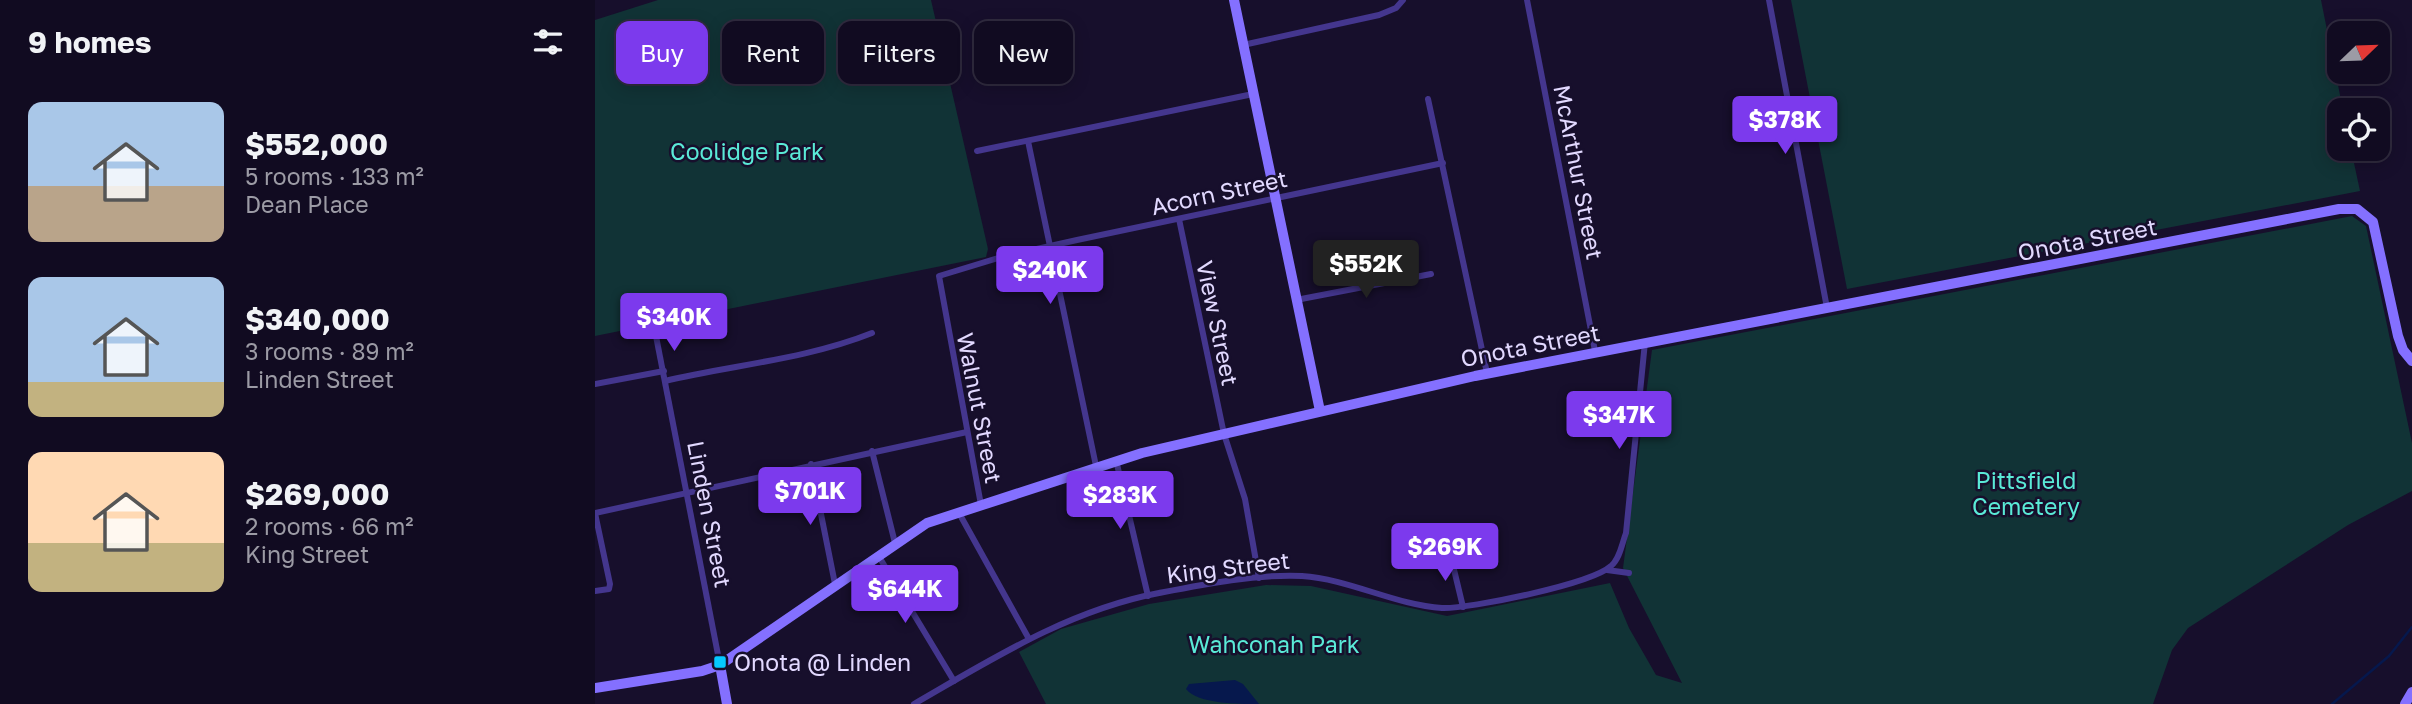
<!DOCTYPE html>
<meta charset="utf-8">
<style>
body{margin:0;font-family:"Golos Text",sans-serif;background:#1e192e;color:#f1f3f6;height:100vh;display:flex;flex-direction:column;font-size:26px;white-space:nowrap}
*{box-sizing:border-box;margin:0}
p{font-size:23px;color:#9c9ba5}
.icon{flex:none;width:38px;height:38px;fill:none;stroke:currentColor;stroke-width:2;stroke-linecap:round;stroke-linejoin:round}
.map{position:relative;flex:1;overflow:hidden}
.sheet{display:flex;flex-direction:column;background:#110b21;width:595px}
.sheet>*{flex:none}
.top-card{position:absolute;left:21px;top:21px;width:665px;height:63px;display:flex;gap:14px}
.needle{width:46px;rotate:67deg}
.buttons{position:absolute;left:1732px;top:21px;display:grid;gap:14px}
.buttons a{display:grid;place-items:center;width:63px;height:63px;border-radius:14px;background:#110b21;box-shadow:0 4px 18px #0003,0 0 0 2px #302b3f;font-size:35px}
.price{position:absolute;translate:-50% -60px;padding:0 16px;border-radius:7px;background:#7c3aed;color:#fff;font-size:23px;line-height:46px;filter:drop-shadow(0 2px 4px #0008)}
.price::after{content:'';position:absolute;left:50%;top:42px;width:21px;height:16px;margin-left:-10px;background:inherit;clip-path:polygon(0 0,100% 0,50% 100%)}
.price.selected{background:#222;color:#fff}
ul{padding:0;list-style:none}
li{display:flex;align-items:center;gap:21px;height:175px;padding:0 28px}
li span{display:grid;place-items:center;flex:none;width:196px;height:140px;border-radius:14px;color:#555}
li>.icon{margin-inline-start:auto}
span .icon{width:84px;height:84px;fill:#fffc;stroke-width:1}
li b{font-size:30px}
h2{display:flex;justify-content:space-between;align-items:center;height:84px;padding:0 28px;font-size:30px}
.tag{padding:0 24px;border-radius:14px;background:#110b21;box-shadow:0 4px 18px #0003,0 0 0 2px #302b3f;font-size:24px;line-height:63px}
.tag.selected{background:#7c3aed;color:#fff}
main{display:flex;flex:1;min-height:0}
.map>svg:first-child{display:block}
.green{fill:#113336}
.water{fill:#06184d}
.lines{fill:none;stroke-linecap:round;stroke-linejoin:round}
.stream{stroke:#06184d;stroke-width:2.5}
.street{stroke:#44368e;stroke-width:6}
.secondary{stroke:#8470ff;stroke-width:10}
.poi-dot{fill:#05c9ff;stroke:#170f2c;stroke-width:2.5}
.labels{text-anchor:middle;dominant-baseline:central;stroke-width:5;stroke-linejoin:round;paint-order:stroke}
.park-label{font-size:23px;fill:#5aead7;stroke:#170f2c}
.street-label{font-size:23px;fill:#e2d9ff;stroke:#170f2c}
.poi-label{font-size:23px;fill:#e2d9ff;stroke:#170f2c;text-anchor:start}
</style>
<main>
<section class="sheet">
<h2>9 homes<svg class="icon" aria-label="filters" viewBox="0 0 24 24"><path d="M4 7h16M4 17h16"/><circle cx="9" cy="7" r="2"/><circle cx="15" cy="17" r="2"/></svg></h2>
<ul>
<li><span style="background:linear-gradient(#a9c7e8 60%,#b9a48a 0)"><svg class="icon" aria-label="home" viewBox="0 0 24 24"><path d="M3 11l9-7 9 7M6 9v11h12V9"/></svg></span><div><b>$552,000</b><p>5 rooms · 133 m²</p><p>Dean Place</p></div></li>
<li><span style="background:linear-gradient(#a9c7e8 75%,#c2b280 0)"><svg class="icon" aria-label="home" viewBox="0 0 24 24"><path d="M3 11l9-7 9 7M6 9v11h12V9"/></svg></span><div><b>$340,000</b><p>3 rooms · 89 m²</p><p>Linden Street</p></div></li>
<li><span style="background:linear-gradient(#ffd9b3 65%,#c2b280 0)"><svg class="icon" aria-label="home" viewBox="0 0 24 24"><path d="M3 11l9-7 9 7M6 9v11h12V9"/></svg></span><div><b>$269,000</b><p>2 rooms · 66 m²</p><p>King Street</p></div></li>
</ul>
</section>
<div class="map">
<svg width="1817" height="704" viewBox="0 0 1817 704">
<rect width="100%" height="100%" fill="#170f2c"/>
<g class="green">
<polygon points="63,0 336,0 393,249 391,257 0,336 0,20"/>
<polygon points="1196,0 1726,0 1748,110 1745,110 1745,149 1756,149 1765,191 1252,289"/>
<polygon points="1757,216 1771,226 1817,443 1817,491 1753,525 1593,628 1577,650 1558,704 451,704 424,652 466,629 554,604 671,585 716,586 852,616 1015,583 1034,628 1061,675 1087,683 1028,568 1057,350"/>
</g>
<path class="water" d="M 640,680 L 648,684 L 664,704 C 643,704 603,704 591,689 L 594,684 Z"/>
<g class="lines">
<polyline class="stream" points="1737,704 1794,656 1817,627"/>
<g class="street">
<polyline points="932,0 1000,351"/>
<polyline points="1174,0 1232,308"/>
<polyline points="648,45 784,15 801,8 808,0"/>
<polyline points="833,99 892,373"/>
<polyline points="433,141 501,466"/>
<polyline points="382,151 658,94"/>
<polyline points="584,219 629,434 650,499 664,578"/>
<polyline points="701,300 836,274"/>
<polyline points="60,331 125,665"/>
<path d="M 70,381 C 138,365 212,359 277,333"/>
<polyline points="0,384 69,371"/>
<polyline points="277,451 300,543"/>
<polyline points="521,460 553,596"/>
<polyline points="216,464 240,584"/>
<polyline points="386,505 344,276 410,256 482,240 848,163"/>
<polyline points="0,513 372,432"/>
<polyline points="0,513 15,584 14,589 0,591"/>
<polyline points="364,513 434,639"/>
<polyline points="855,553 868,607"/>
<polyline points="283,555 359,681"/>
<polyline points="1012,570 1034,573"/>
<path d="M 319,704 C 397,659 474,610 564,593 C 610,584 660,574 707,576 C 754,579 800,605 847,608 C 875,609 996,584 1016,566 C 1025,559 1027,543 1031,533 L 1050,342"/>
</g>
<g class="secondary">
<polyline points="639,0 725,411"/>
<polyline points="125,665 132,704"/>
<polyline points="0,688 107,671 125,665 332,523 547,453 880,376 1744,209 1762,209 1778,222 1803,336 1808,350 1817,361"/>
<polyline points="1810,704 1817,692"/>
</g>
</g>
<rect class="poi-dot" x="118" y="655" width="14" height="14" rx="3.5"/>
<g class="labels">
<g class="park-label">
<text x="152" y="151">Coolidge Park</text>
<text x="1431" y="480">Pittsfield<tspan x="1431" dy="26">Cemetery</tspan></text>
<text x="679" y="644">Wahconah Park</text>
</g>
<g class="street-label">
<text transform="translate(984 172) rotate(79)">McArthur Street</text>
<text transform="translate(624 192) rotate(-12)">Acorn Street</text>
<text transform="translate(1492 239) rotate(-11)">Onota Street</text>
<text transform="translate(623 323) rotate(78)">View Street</text>
<text transform="translate(935 345) rotate(-11)">Onota Street</text>
<text transform="translate(385 408) rotate(79)">Walnut Street</text>
<text transform="translate(115 514) rotate(79)">Linden Street</text>
<text transform="translate(633 567) rotate(-7)">King Street</text>
</g>
<g class="poi-label">
<text x="139" y="662">Onota @ Linden</text>
</g>
</g>
</svg>
<div class="buttons">
<a><svg class="needle" viewBox="-14 -14 28 28"><path d="M0-13l5 13h-10z" fill="#e53935"/><path d="M0 13l5-13h-10z" fill="#9c9ba5"/></svg></a>
<a><svg class="icon" aria-label="locate" viewBox="0 0 24 24"><circle cx="12" cy="12" r="6"/><path d="M12 2v4M12 18v4M2 12h4M18 12h4"/></svg></a>
</div>
<b class="price" style="left:1190px;top:156px">$378K</b>
<b class="price selected" style="left:771px;top:300px">$552K</b>
<b class="price" style="left:455px;top:306px">$240K</b>
<b class="price" style="left:79px;top:353px">$340K</b>
<b class="price" style="left:1024px;top:451px">$347K</b>
<b class="price" style="left:215px;top:527px">$701K</b>
<b class="price" style="left:525px;top:531px">$283K</b>
<b class="price" style="left:850px;top:583px">$269K</b>
<b class="price" style="left:310px;top:625px">$644K</b>
<div class="top-card">
<a class="tag selected">Buy</a>
<a class="tag">Rent</a>
<a class="tag">Filters</a>
<a class="tag">New</a>
</div>
</div>
</main>
